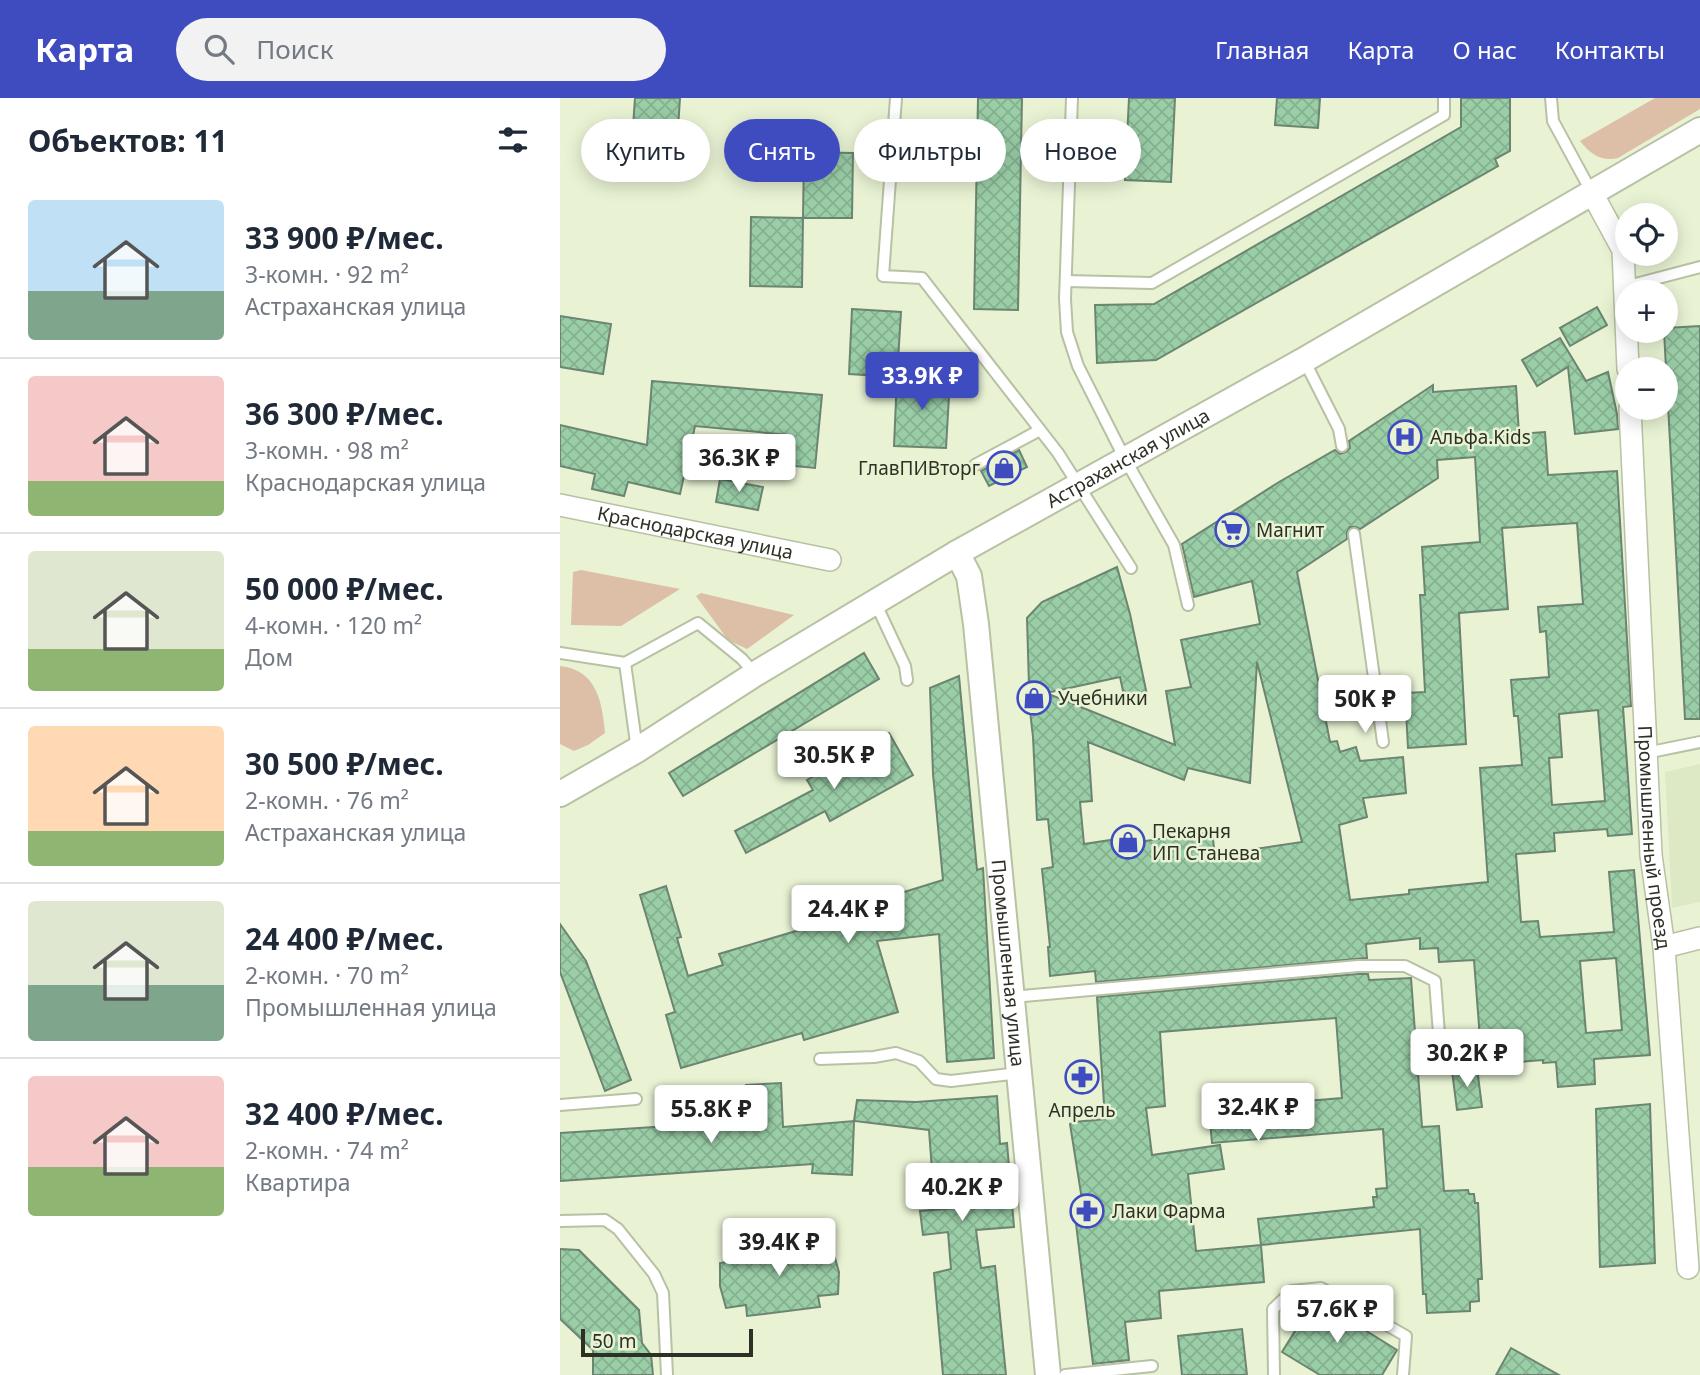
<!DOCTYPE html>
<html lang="ru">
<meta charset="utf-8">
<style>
body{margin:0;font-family:"Noto Sans",sans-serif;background:#f2f2f3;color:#1f2937;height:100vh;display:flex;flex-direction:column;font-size:26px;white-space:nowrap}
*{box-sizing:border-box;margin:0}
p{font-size:23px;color:#747a83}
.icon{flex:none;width:38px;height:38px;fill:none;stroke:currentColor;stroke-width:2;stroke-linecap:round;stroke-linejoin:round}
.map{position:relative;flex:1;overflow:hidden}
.panel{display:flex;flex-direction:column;background:#fff;width:560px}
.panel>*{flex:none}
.banner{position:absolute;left:21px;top:21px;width:665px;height:63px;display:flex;gap:14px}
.controls{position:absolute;left:1055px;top:105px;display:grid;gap:14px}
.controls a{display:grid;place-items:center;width:63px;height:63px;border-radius:50%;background:#fff;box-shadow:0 4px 18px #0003;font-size:35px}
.scale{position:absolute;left:21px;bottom:18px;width:172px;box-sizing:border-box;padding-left:7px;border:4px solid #2d3125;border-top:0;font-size:19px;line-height:24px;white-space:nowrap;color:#2d3125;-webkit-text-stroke:5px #e9f3d4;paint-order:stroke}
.price{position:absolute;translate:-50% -60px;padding:0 16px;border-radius:7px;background:#fff;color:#222;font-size:23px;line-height:46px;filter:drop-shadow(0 2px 4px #0008)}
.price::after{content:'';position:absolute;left:50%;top:42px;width:21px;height:16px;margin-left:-10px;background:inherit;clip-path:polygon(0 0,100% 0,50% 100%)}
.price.current{background:#3f4cc0;color:#fff}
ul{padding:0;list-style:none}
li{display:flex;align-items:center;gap:21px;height:175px;padding:0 28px}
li+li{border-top:2px solid #e0e1e3}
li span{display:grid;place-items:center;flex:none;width:196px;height:140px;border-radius:7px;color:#555}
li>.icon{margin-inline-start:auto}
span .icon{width:84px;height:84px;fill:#fffc;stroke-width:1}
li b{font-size:30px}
h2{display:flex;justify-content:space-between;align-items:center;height:84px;padding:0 28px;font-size:30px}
.tag{padding:0 24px;border-radius:32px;background:#fff;box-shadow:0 4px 18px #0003;font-size:24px;line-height:63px}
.tag.current{background:#3f4cc0;color:#fff}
header{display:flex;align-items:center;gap:42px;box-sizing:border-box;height:98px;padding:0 35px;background:#3f4cc0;color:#fff}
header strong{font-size:33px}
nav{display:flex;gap:38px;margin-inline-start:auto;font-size:24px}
.search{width:490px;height:63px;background:#f2f2f3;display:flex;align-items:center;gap:18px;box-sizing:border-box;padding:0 24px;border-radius:38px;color:#747a83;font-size:26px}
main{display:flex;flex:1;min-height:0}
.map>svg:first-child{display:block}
.built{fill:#dde9c4}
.green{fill:#dcbfa6}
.building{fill:url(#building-cross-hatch);stroke:#6b8571;stroke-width:2;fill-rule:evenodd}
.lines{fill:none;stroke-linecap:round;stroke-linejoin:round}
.service-casing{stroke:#b7c1a3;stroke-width:14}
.minor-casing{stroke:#b7c1a3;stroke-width:24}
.tertiary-casing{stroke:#b7c1a3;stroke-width:28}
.service{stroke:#fff;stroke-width:10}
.minor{stroke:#fff;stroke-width:21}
.tertiary{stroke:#fff;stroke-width:24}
.labels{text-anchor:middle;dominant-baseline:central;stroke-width:5;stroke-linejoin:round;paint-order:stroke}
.poi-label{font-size:19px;fill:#2d3125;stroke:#e9f3d4;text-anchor:start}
.street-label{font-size:19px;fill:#2d3125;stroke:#e9f3d4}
</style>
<header>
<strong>Карта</strong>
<div class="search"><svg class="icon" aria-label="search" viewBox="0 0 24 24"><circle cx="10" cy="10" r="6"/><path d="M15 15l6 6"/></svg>Поиск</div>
<nav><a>Главная</a><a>Карта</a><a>О нас</a><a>Контакты</a></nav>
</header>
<main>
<section class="panel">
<h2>Объектов: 11<svg class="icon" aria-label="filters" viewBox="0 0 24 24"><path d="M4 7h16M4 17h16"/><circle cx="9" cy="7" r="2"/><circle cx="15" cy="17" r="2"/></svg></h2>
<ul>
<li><span style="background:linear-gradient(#bfe0f5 65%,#7fa58c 0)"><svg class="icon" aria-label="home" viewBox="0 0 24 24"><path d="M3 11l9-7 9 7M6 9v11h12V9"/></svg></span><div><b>33 900 ₽/мес.</b><p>3-комн. · 92 m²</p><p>Астраханская улица</p></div></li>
<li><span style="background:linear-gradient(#f6c9c9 75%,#8fb573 0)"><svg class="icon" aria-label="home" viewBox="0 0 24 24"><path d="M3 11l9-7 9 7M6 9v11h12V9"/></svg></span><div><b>36 300 ₽/мес.</b><p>3-комн. · 98 m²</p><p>Краснодарская улица</p></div></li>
<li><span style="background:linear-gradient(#dfe7d0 70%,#8fb573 0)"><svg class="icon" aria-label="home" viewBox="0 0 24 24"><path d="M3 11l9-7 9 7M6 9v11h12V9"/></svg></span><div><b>50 000 ₽/мес.</b><p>4-комн. · 120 m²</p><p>Дом</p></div></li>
<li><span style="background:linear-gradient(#ffd9b3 75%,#8fb573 0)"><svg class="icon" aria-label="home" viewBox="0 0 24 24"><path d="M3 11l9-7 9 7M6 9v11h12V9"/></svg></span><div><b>30 500 ₽/мес.</b><p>2-комн. · 76 m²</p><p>Астраханская улица</p></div></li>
<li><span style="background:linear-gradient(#dfe7d0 60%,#7fa58c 0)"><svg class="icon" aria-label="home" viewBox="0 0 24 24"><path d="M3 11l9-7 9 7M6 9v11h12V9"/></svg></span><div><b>24 400 ₽/мес.</b><p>2-комн. · 70 m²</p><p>Промышленная улица</p></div></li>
<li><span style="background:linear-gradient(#f6c9c9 65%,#8fb573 0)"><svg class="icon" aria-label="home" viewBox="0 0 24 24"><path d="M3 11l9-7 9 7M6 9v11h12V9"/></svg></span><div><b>32 400 ₽/мес.</b><p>2-комн. · 74 m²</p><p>Квартира</p></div></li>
</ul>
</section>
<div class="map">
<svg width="1140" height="1277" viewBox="0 0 1140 1277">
<defs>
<pattern id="building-cross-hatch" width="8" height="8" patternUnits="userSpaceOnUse" patternTransform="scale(1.75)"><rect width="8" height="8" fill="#9acea7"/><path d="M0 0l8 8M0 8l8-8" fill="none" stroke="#85b190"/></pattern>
</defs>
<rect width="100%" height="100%" fill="#e9f3d4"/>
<polygon class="built" points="1140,666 1140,804 1112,810 1105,674"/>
<g class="green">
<path d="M 1095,0 L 1140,0 L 1140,11 L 1058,60 C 1042,64 1030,56 1020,43 Z"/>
<polygon points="21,472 120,491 61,528 11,527 13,474"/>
<polygon points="141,495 234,517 187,551 168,542 136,498"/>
<path d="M 0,568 C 37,572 42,604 45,635 L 28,647 L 14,653 L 0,646 Z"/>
</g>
<g class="building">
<polygon points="75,0 120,0 116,61 71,58"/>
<polygon points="418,0 462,0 458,212 414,211"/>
<polygon points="569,0 615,0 611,84 565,82"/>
<polygon points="717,0 760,0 758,30 715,27"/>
<polygon points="901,0 950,0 950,53 935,61 938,68 596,262 537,265 535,207 594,206 901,29"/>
<polygon points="244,54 293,55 292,120 243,120"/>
<polygon points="191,119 243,120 242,189 190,188"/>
<polygon points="1037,209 1047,227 1010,248 1000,230"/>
<polygon points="292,211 341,214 337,279 289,276"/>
<polygon points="0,218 51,226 43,276 0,269"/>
<polygon points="1140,228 1140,621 1125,621 1104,233 1106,230"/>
<polygon points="1000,240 1026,283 1048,274 1057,316 1058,331 1015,336 1008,269 977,288 962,262"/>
<polygon points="337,279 390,281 386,350 334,348"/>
<polygon points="92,283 262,297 255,370 225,367 229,337 135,328 120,396 68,384 64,398 32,391 35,376 0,368 0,327 87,347"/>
<path d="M 873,287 L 873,294 L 956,288 L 959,336 L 985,334 L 988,377 L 1057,373 L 1071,608 L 1063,609 L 1072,736 L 1048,738 L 1047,731 L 994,735 L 995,753 L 956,756 L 961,824 L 978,823 L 980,839 L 1054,834 L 1049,774 L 1074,772 L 1090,957 L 1034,961 L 1035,986 L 998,989 L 996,964 L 983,965 L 983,962 L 922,967 L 914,862 L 879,864 L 878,850 L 860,851 L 860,840 L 806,846 L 807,860 L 536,884 L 535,873 L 490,878 L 488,849 L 490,849 L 482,771 L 493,769 L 488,721 L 477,722 L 473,639 L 467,587 L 469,588 L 467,520 L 482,504 L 557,469 L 570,516 L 587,597 L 565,602 L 560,579 L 486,595 L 615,647 L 606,593 L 631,589 L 621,542 L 700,526 L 692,483 L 634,499 L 622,446 L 719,384 L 775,352 L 780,356 L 786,354 L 790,350 L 789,343 ZM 915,359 L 920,444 L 862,449 L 865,497 L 860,497 L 865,594 L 845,595 L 848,650 L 906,646 L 899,515 L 948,511 L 942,430 L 1017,425 L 1023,506 L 978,509 L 980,534 L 986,533 L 989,579 L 951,582 L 954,618 L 958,618 L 962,667 L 920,670 L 928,784 L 849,792 L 849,796 L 790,802 L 779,727 L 807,719 L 803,700 L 846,695 L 843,659 L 800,663 L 796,649 L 780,654 L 777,643 L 770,644 L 737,474 L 787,441 L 787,434 L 790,429 L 796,429 L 800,431 L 878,380 L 877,362 ZM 697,564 L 742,744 L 655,757 L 652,734 L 578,744 L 577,738 L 524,746 L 520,704 L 532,703 L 528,644 L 624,682 L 628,670 L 690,685 ZM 1038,612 L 1045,703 L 992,707 L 989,660 L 1002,659 L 999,616 ZM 1056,860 L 1062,932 L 1026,935 L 1020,863 Z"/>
<polygon points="459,352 467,369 429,388 421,373"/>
<polygon points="160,381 203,389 198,412 156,404"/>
<polygon points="304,555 319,581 123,698 109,675"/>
<polygon points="399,578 417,772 423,770 434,960 387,964 379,836 317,843 338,914 244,942 242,935 121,970 106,917 115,914 80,797 106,788 121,839 117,840 128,878 163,867 159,856 246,830 244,825 383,782 373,676 370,590"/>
<polygon points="329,635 353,677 270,723 265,713 186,755 175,733 253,692 247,682"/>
<polygon points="0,826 26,863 71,982 45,993 0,874"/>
<path d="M 798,876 L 808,876 L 809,882 L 851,880 L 862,1029 L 879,1028 L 884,1093 L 908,1092 L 909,1096 L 914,1096 L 915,1105 L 918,1105 L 922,1181 L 918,1181 L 919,1203 L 910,1204 L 910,1213 L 867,1215 L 866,1196 L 863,1196 L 860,1131 L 701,1147 L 704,1184 L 599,1193 L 601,1220 L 565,1224 L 569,1262 L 533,1266 L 514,1109 L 523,1108 L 510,1026 L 514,1024 L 545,1021 L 537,899 ZM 776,920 L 782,1000 L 649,1011 L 652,1045 L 823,1031 L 827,1090 L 816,1091 L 817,1099 L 813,1099 L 814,1109 L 698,1121 L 701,1147 L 636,1153 L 628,1076 L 664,1071 L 660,1047 L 592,1057 L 586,1010 L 605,1008 L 600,934 Z"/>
<polygon points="917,970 922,1009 897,1012 892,973"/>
<polygon points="221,985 223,1029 294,1023 292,1077 252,1075 253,1066 0,1083 0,1035 188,1023 186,987"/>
<polygon points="437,998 440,1046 447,1045 454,1129 416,1132 421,1170 435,1168 446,1277 383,1277 374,1175 391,1171 388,1134 363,1137 360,1113 430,1107 426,1068 372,1072 369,1032 294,1023 297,1002 356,1004"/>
<polygon points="1090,1006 1095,1165 1040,1169 1036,1011"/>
<polygon points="251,1141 253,1156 273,1153 279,1174 278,1196 258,1198 260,1209 187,1218 186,1207 166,1210 160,1188 160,1165 180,1162 179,1150"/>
<polygon points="0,1151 19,1152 79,1212 82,1245 91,1257 93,1277 33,1277 33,1252 0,1221"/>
<polygon points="755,1201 837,1252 822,1277 760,1277 722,1254"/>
<polygon points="682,1231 687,1277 622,1277 618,1238"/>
<polygon points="951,1250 999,1277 936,1277"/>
</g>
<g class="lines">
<defs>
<g id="service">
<polyline points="336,0 323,178 362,180 498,355 571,470"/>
<polyline points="512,0 505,201 507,234 518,268 565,361 614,447 628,507"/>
<polyline points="991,0 993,23 1032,95"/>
<polyline points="506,183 592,185 884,17 884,0"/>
<polyline points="1064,189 1140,169"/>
<polyline points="744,262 779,331 782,348"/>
<polyline points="415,367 480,332"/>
<polyline points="794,436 823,644"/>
<polyline points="315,504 345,568 347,582"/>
<polyline points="0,555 65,565 138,525 182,561 195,576"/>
<polyline points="65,565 77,652"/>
<polyline points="1086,655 1140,644"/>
<polyline points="452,899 798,868 845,868 875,883 880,949"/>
<polyline points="260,961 314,959 336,955 359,963 376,981 391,983 459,975"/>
<polyline points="0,1007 76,1001"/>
<polyline points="0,1123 45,1122 58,1131 94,1176 103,1195 107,1277"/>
<polyline points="505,1277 592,1268"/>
<polyline points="714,1277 713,1211 732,1193 761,1190 846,1238 843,1277"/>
</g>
<g id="minor">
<polyline points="1032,95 1063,152 1068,271"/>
<path id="s1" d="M 1070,310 L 1091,757 L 1104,849 L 1128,1170"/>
<path id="s2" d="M 0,407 L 270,462"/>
<polyline points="1104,849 1140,840"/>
</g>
<g id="tertiary">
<path id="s3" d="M 397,455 L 409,478 L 416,526 L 488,1277"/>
<path id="s4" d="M 0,696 L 77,652 L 195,576 L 397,455 L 744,262 L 1140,32"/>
</g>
</defs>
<use href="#service" class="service-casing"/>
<use href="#minor" class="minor-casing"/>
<use href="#tertiary" class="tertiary-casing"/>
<use href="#service" class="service"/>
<use href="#minor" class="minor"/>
<use href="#tertiary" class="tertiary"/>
</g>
<defs>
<symbol id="hospital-ring" viewBox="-11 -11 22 22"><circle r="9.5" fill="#e9f3d4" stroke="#3f4cc0" stroke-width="1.5"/><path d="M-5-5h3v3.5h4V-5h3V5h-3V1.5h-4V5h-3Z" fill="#3f4cc0"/></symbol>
<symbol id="shop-ring" viewBox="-11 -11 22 22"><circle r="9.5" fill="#e9f3d4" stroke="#3f4cc0" stroke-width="1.5"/><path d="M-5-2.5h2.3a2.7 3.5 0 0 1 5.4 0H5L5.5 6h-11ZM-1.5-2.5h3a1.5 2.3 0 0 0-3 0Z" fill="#3f4cc0"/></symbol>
<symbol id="supermarket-ring" viewBox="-11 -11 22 22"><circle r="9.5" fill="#e9f3d4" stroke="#3f4cc0" stroke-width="1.5"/><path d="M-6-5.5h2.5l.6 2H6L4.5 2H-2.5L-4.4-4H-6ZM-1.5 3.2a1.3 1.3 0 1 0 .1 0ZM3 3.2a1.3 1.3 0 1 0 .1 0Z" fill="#3f4cc0"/></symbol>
<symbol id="pharmacy-ring" viewBox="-11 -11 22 22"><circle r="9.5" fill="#e9f3d4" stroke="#3f4cc0" stroke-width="1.5"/><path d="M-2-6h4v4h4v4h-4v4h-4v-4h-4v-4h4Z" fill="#3f4cc0"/></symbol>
</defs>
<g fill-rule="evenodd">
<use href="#hospital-ring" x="826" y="320" width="38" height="38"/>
<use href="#shop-ring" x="425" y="351" width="38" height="38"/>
<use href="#supermarket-ring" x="653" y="413" width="38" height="38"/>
<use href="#shop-ring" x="455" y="581" width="38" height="38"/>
<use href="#shop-ring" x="549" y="725" width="38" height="38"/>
<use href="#pharmacy-ring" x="503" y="960" width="38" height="38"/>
<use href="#pharmacy-ring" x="508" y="1094" width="38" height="38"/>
</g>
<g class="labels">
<g class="poi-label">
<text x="870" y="339">Альфа.Kids</text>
<text x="420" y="370" text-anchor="end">ГлавПИВторг</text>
<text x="696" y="432">Магнит</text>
<text x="498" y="600">Учебники</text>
<text x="592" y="733">Пекарня<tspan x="592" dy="22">ИП Станева</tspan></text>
<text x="522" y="1012" text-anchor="middle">Апрель</text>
<text x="552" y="1113">Лаки Фарма</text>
</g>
<g class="street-label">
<text stroke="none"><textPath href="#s4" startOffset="660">Астраханская улица</textPath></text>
<text stroke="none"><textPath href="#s2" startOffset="138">Краснодарская улица</textPath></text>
<text stroke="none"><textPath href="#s1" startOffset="430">Промышленный проезд</textPath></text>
<text stroke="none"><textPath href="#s3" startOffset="415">Промышленная улица</textPath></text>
</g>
</g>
</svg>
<div class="controls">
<a><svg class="icon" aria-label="locate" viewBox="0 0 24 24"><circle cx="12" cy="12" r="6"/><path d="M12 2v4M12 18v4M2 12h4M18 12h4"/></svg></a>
<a>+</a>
<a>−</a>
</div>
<div class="scale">50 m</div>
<b class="price current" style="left:362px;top:314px">33.9K ₽</b>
<b class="price" style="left:179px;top:396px">36.3K ₽</b>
<b class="price" style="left:805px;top:637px">50K ₽</b>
<b class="price" style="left:274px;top:693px">30.5K ₽</b>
<b class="price" style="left:288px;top:847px">24.4K ₽</b>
<b class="price" style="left:907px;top:991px">30.2K ₽</b>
<b class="price" style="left:698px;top:1045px">32.4K ₽</b>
<b class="price" style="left:151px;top:1047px">55.8K ₽</b>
<b class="price" style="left:402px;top:1125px">40.2K ₽</b>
<b class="price" style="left:219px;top:1180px">39.4K ₽</b>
<b class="price" style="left:777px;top:1247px">57.6K ₽</b>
<div class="banner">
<a class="tag">Купить</a>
<a class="tag current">Снять</a>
<a class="tag">Фильтры</a>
<a class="tag">Новое</a>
</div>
</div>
</main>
